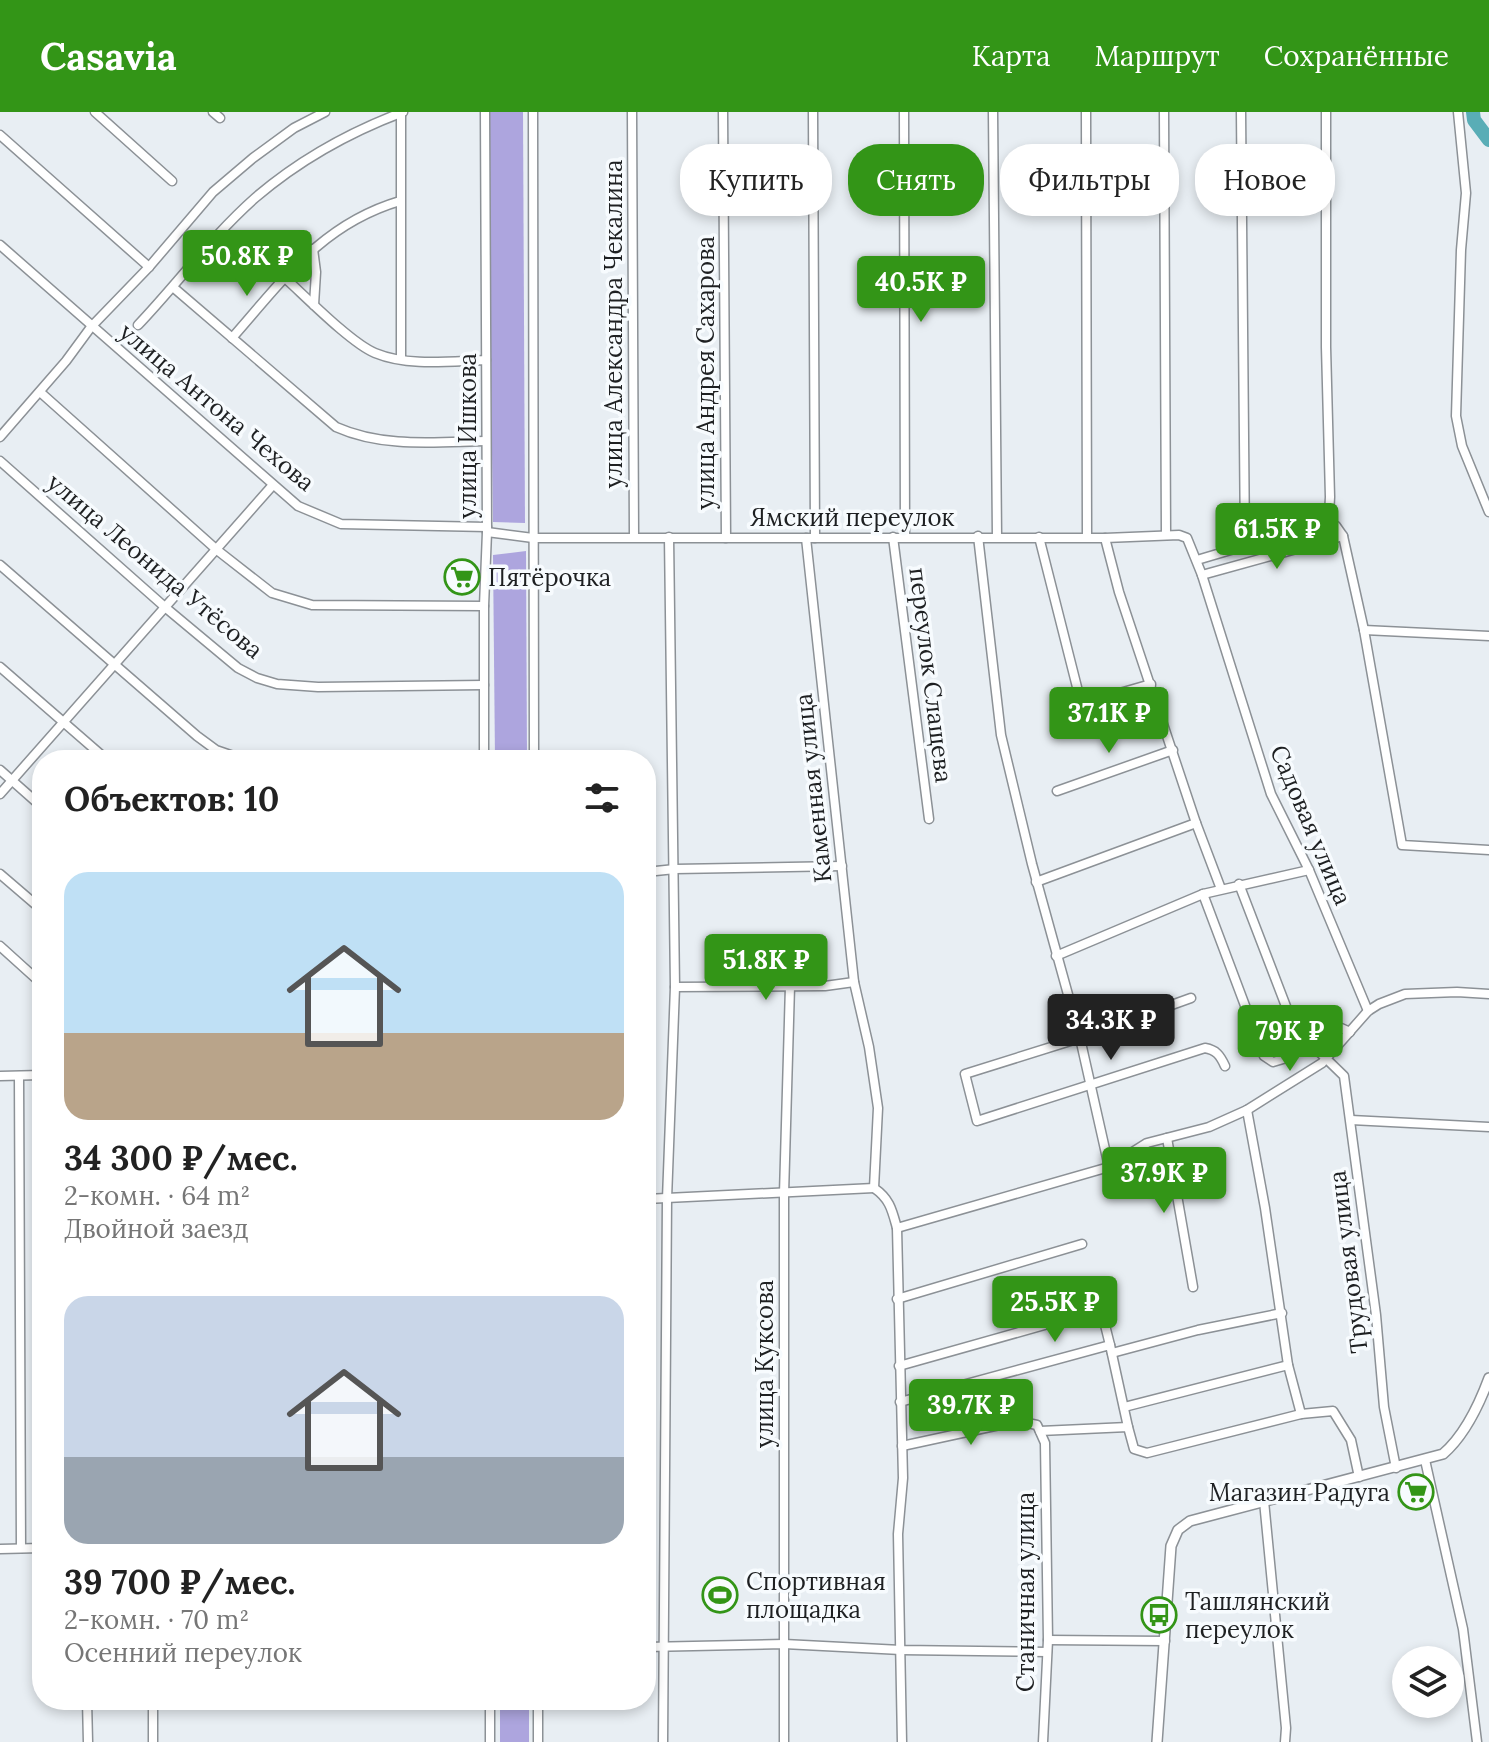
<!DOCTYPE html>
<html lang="ru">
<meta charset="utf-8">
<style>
body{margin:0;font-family:Lora,serif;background:#f6f6f6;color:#222;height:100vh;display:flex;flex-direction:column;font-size:30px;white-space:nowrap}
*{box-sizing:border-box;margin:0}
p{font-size:26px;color:#767676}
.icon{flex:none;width:44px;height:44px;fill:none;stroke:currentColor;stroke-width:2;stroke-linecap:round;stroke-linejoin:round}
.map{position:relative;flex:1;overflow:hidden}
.details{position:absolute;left:32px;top:638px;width:624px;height:960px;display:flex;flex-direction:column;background:#fff;border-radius:32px;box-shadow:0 4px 12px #0003}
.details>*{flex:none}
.top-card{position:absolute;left:680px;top:32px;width:688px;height:72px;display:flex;gap:16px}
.fabs{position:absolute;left:1392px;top:1534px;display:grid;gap:16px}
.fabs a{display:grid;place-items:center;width:72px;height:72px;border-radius:50%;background:#fff;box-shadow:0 4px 12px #0003;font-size:40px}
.price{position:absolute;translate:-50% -68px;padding:0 18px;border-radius:8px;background:#339517;color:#fff;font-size:26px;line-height:52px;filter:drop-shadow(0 2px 4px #0008)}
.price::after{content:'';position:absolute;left:50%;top:48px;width:24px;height:18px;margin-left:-12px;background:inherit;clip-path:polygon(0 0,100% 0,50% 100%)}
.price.on{background:#222;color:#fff}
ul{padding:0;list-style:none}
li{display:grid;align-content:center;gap:16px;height:424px;padding:0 32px}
li span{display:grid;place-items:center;height:248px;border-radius:24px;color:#555}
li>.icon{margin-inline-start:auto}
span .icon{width:144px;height:144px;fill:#fffc;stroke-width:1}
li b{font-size:34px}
h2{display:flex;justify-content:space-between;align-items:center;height:96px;padding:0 32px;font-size:34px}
.chip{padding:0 28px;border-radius:32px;background:#fff;box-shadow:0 4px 12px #0003;font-size:28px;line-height:72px}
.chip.on{background:#339517;color:#fff}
header{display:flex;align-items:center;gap:48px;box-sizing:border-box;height:112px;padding:0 40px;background:#339517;color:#fff}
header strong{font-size:38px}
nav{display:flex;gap:44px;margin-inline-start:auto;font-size:28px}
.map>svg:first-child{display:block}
.forest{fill:#ada5de}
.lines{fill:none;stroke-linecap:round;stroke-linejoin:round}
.river{stroke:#59adb6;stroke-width:14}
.minor-casing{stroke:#8c9196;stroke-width:11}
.tertiary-casing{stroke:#8c9196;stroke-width:12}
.minor{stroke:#fff;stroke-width:8}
.tertiary{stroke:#fff;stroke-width:9}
.labels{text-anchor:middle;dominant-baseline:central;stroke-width:7;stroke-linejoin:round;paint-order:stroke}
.street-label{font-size:24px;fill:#1e2022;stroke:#f7fbfe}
.poi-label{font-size:24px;fill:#1e2022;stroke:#f7fbfe;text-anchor:start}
</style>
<header>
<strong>Casavia</strong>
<nav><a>Карта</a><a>Маршрут</a><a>Сохранённые</a></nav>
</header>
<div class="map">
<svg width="1489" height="1630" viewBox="0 0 1489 1630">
<rect width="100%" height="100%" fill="#e8eef3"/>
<g class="forest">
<polygon points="487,0 523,0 525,411 493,410"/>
<polygon points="526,439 527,648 495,648 493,443"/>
<rect x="500" y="1588" width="29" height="42"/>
</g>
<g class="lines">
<polyline class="river" points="1473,0 1474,8 1489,28"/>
<defs>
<g id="minor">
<polyline points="95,0 172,69"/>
<polyline points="213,0 220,6"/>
<polyline points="533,0 534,648"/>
<polyline points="632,0 634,424"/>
<polyline points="723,0 726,426"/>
<polyline points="813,0 815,426"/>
<polyline points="904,0 905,424"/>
<polyline points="993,0 997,425"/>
<polyline points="1086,0 1087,425"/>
<polyline points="1164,0 1166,423"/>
<polyline points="1241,0 1245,434"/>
<polyline points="1458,0 1466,81 1461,138 1456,304 1462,334 1489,400"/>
<polyline points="401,1 401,246"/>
<polyline points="0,23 149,155"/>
<polyline points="0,133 298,394 341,412 487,415"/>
<polyline points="313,137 316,160 314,193"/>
<path d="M 285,166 C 306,185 351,231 375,241 C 409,255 451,249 486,248"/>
<path d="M 174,176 L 336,315 C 383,336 435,330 486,329"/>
<path d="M 138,213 C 178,171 212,124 255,86 C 298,49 350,20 403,0"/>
<path d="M 232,226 C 283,168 322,112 400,89"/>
<polyline points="40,280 217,438 272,481 312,493 484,494"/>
<polyline points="0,325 66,249 91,215 149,155 213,80 253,46 294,16 325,0"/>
<polyline points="0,349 166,496 238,556 257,566 277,572 318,575 484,573"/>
<polyline points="1325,410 1329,403 1330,385 1326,235 1326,0"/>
<polyline points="487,420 533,426 1105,426 1179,423 1187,426 1202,463 1271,682 1309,758 1368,899"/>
<polyline points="978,424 1001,623 1032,752 1080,926 1109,1055"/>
<polyline points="893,425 929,707"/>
<polyline points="1039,425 1079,583 1085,591 1151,572"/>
<path d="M 806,426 L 854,870 L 869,935 L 878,996 L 874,1076 C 890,1087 892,1098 897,1116 L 903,1366 L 898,1422 L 902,1630"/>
<polyline points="1105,426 1119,480 1196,711 1221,777"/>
<polyline points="1197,448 1325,410 1336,414 1343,424 1364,518 1402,733 1489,738"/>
<polyline points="0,453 197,624 216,638 245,648"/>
<polyline points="1202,463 1343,424"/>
<polyline points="1364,518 1489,524"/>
<polyline points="0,555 107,648"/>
<polyline points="484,648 484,494 487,420 485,0"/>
<polyline points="0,658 42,695"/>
<polyline points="1057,679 1173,638"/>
<polyline points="0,682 272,374"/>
<polyline points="646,760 675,757 842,754"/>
<polyline points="0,762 42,798"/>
<polyline points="1036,770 1196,711"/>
<polyline points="1203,782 1264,944 1273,950 1283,947 1302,936 1239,772"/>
<polyline points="0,834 42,872"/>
<polyline points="1056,844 1203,782 1309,758"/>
<polyline points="675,875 825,874 854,870"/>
<path d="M 1191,886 L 1080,926 L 965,962 L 977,1009 L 1205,936 C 1216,938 1220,943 1225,954"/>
<polyline points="1310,931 1330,915 1341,916 1350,920"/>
<polyline points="1302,936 1310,931 1344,964 1376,1203 1384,1295 1396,1356"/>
<polyline points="0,964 42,963"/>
<polyline points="19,964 21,1436"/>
<polyline points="1247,998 1265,1096 1288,1253 1301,1302"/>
<polyline points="1351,1008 1489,1015"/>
<polyline points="1167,1026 1193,1175"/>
<polyline points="646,1087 874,1076"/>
<polyline points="897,1116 1109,1055 1147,1031 1209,1015 1247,998 1322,951 1368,899 1379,892 1405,882 1457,880 1489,882"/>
<polyline points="897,1187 1082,1132"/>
<polyline points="1112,1241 1198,1218 1282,1201"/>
<polyline points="899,1254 1101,1197 1110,1233"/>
<polyline points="900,1290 1110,1233 1128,1315"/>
<polyline points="1124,1295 1288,1253"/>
<polyline points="1040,1319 1128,1315 1134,1337 1147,1341 1301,1302 1333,1299 1351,1328 1359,1365"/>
<polyline points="902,1334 1018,1309 1037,1313 1045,1331 1048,1528 1043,1630"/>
<polyline points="1425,1348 1463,1517 1477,1630"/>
<polyline points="1264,1389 1286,1616 1285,1630"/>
<polyline points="0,1437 42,1436"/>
<polyline points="1048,1528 1165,1529"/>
<polyline points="646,1535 784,1532 901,1538 1047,1540"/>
<polyline points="87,1588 88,1630"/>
<polyline points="153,1588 153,1630"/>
<polyline points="490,1588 490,1630"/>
<polyline points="538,1630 538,1588"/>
<polyline points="663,1630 667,1087 675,875 669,425"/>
<polyline points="784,1630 784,1082 790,874"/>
</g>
<path id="tertiary" d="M 1157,1630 L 1171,1434 L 1178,1418 L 1190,1409 L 1443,1342 C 1465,1323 1479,1293 1489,1266"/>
</defs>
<use href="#minor" class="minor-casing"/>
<use href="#tertiary" class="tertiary-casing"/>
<use href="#minor" class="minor"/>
<use href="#tertiary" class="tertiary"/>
</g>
<defs>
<symbol id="supermarket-ring" viewBox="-11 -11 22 22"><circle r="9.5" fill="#f7fbfe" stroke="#339517" stroke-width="1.5"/><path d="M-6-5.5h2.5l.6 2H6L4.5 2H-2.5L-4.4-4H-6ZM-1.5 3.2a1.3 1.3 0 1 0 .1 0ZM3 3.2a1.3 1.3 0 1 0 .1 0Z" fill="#339517"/></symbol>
<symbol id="stadium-ring" viewBox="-11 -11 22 22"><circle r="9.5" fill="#f7fbfe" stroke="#339517" stroke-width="1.5"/><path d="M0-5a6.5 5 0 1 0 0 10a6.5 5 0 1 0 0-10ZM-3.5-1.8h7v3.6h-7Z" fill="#339517"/></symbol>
<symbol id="bus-ring" viewBox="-11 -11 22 22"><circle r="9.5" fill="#f7fbfe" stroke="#339517" stroke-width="1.5"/><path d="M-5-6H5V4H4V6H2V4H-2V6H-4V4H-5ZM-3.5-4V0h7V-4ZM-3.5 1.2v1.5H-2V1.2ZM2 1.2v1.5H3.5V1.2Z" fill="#339517"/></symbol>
</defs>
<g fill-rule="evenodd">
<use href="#supermarket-ring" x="442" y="445" width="40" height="40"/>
<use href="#supermarket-ring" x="1396" y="1360" width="40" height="40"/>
<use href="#stadium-ring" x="700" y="1463" width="40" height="40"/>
<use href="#bus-ring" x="1139" y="1483" width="40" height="40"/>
</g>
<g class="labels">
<g class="street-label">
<text transform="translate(613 212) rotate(-90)">улица Александра Чекалина</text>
<text transform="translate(705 261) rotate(-90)">улица Андрея Сахарова</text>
<text transform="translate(217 295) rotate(40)">улица Антона Чехова</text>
<text transform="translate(467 324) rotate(-90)">улица Ишкова</text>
<text x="852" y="405">Ямский переулок</text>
<text transform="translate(155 454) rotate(40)">улица Леонида Утёсова</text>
<text transform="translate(931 563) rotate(83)">переулок Слащева</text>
<text transform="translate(813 676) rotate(-96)">Каменная улица</text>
<text transform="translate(1311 713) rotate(67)">Садовая улица</text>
<text transform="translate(1348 1150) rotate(-97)">Трудовая улица</text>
<text transform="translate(764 1252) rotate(-90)">улица Куксова</text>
<text transform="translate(1025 1480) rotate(-90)">Станичная улица</text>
</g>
<g class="poi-label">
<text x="488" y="465">Пятёрочка</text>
<text x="1390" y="1380" text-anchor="end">Магазин Радуга</text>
<text x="746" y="1469">Спортивная<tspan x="746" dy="28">площадка</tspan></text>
<text x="1185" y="1489">Ташлянский<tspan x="1185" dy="28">переулок</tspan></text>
</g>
</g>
</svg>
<div class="fabs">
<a><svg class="icon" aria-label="layers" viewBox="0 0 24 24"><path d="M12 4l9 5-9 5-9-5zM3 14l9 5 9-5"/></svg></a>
</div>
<b class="price" style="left:247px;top:186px">50.8K ₽</b>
<b class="price" style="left:921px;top:212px">40.5K ₽</b>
<b class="price" style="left:1277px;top:459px">61.5K ₽</b>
<b class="price" style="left:1109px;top:643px">37.1K ₽</b>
<b class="price" style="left:766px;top:890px">51.8K ₽</b>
<b class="price on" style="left:1111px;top:950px">34.3K ₽</b>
<b class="price" style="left:1290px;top:961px">79K ₽</b>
<b class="price" style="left:1164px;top:1103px">37.9K ₽</b>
<b class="price" style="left:1055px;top:1232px">25.5K ₽</b>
<b class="price" style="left:971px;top:1335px">39.7K ₽</b>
<div class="top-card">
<a class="chip">Купить</a>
<a class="chip on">Снять</a>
<a class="chip">Фильтры</a>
<a class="chip">Новое</a>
</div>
<section class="details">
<h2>Объектов: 10<svg class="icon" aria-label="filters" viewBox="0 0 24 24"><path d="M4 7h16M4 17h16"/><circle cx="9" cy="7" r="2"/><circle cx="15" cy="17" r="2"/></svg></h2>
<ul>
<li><span style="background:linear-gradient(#bfe0f5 65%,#b9a48a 0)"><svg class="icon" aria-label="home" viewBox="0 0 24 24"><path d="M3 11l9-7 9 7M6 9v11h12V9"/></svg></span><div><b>34 300 ₽/мес.</b><p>2-комн. · 64 m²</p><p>Двойной заезд</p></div></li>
<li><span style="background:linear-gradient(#c9d6e8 65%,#9aa5b1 0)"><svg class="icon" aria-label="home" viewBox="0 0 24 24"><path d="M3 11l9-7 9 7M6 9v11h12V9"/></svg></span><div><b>39 700 ₽/мес.</b><p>2-комн. · 70 m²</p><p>Осенний переулок</p></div></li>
</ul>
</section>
</div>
